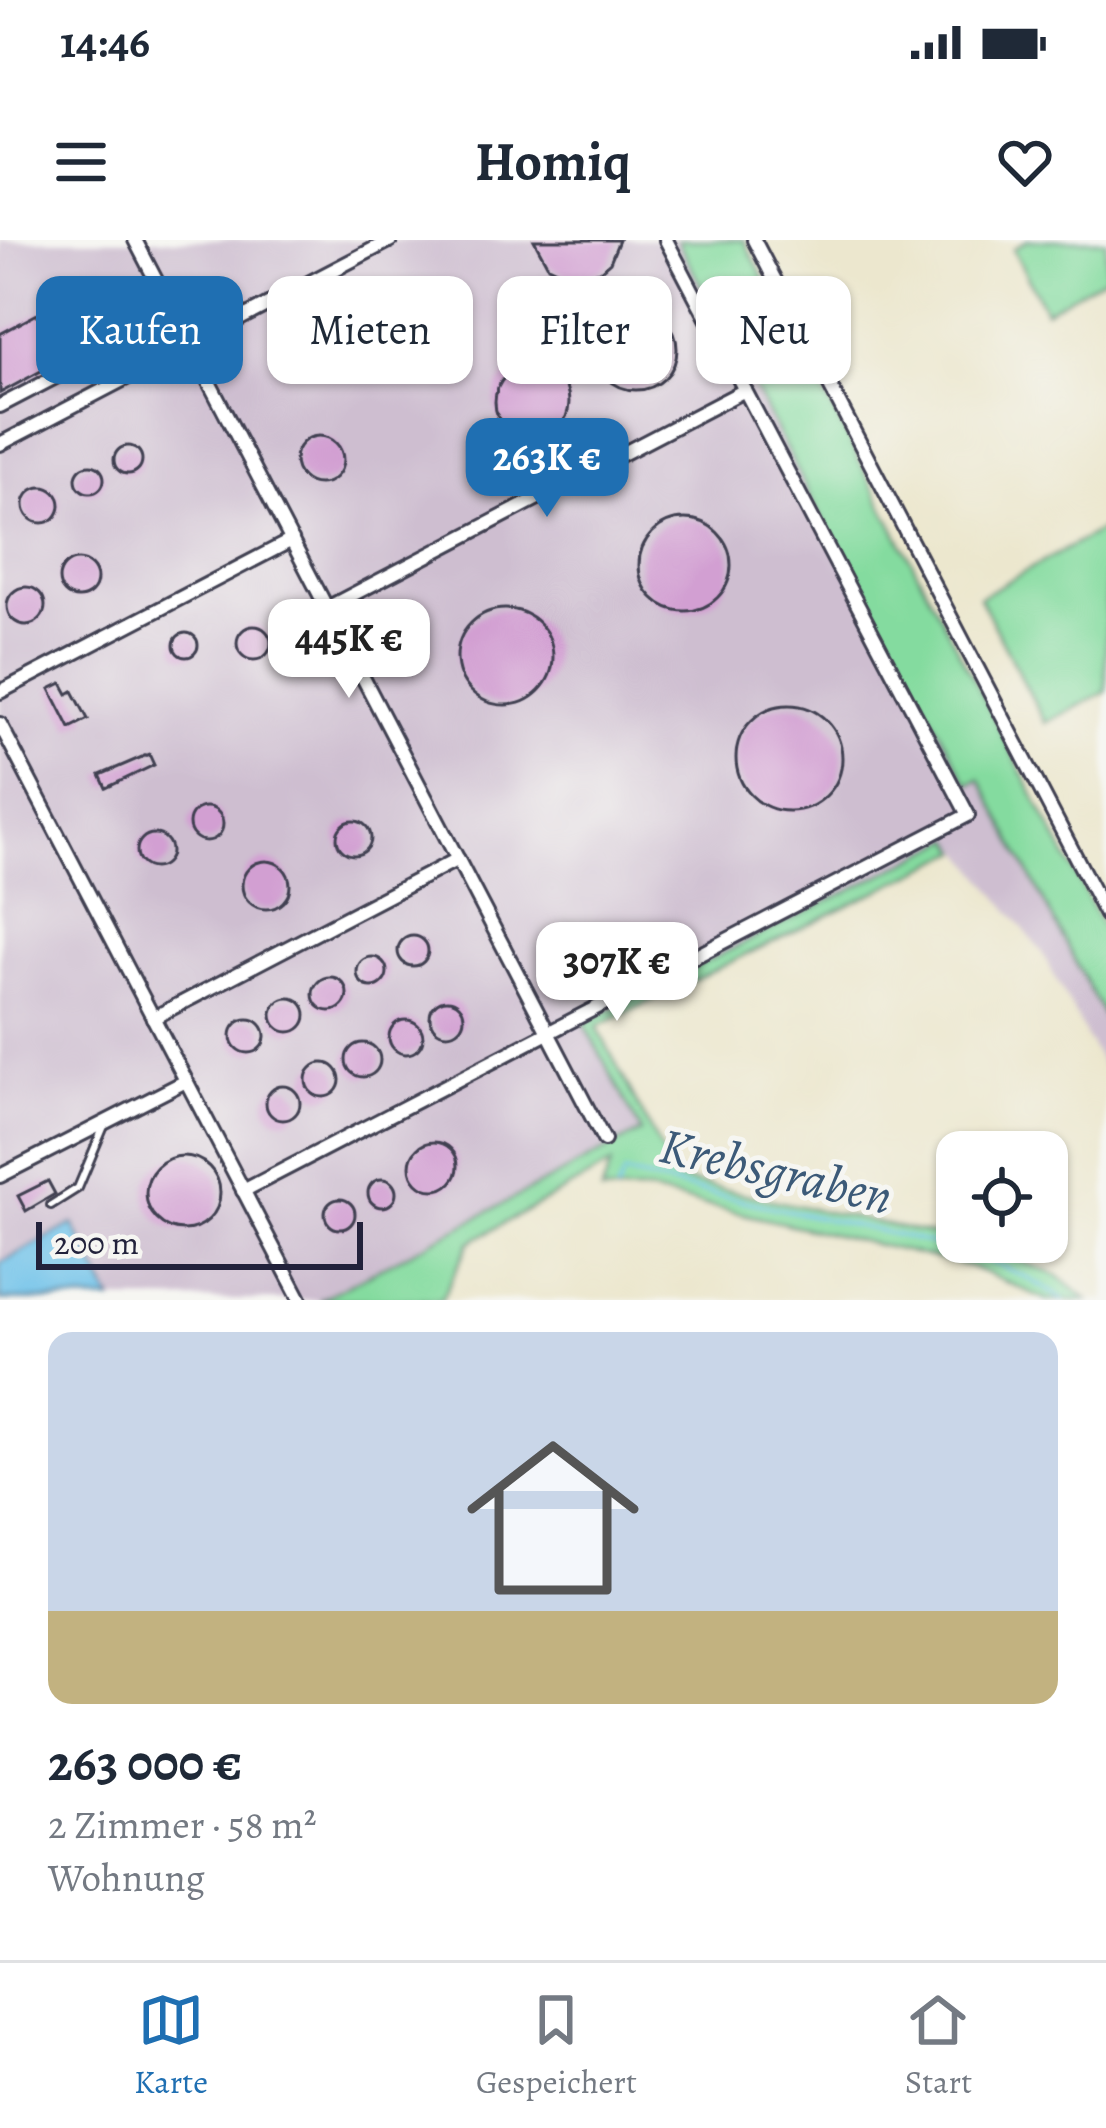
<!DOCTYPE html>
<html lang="de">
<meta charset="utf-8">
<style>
body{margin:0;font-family:Alegreya,serif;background:#f6f6f7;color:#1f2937;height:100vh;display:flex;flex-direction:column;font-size:45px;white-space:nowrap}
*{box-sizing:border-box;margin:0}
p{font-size:39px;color:#747a83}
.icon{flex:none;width:66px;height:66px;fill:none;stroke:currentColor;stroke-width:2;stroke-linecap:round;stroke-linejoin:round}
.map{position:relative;height:1060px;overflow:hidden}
.details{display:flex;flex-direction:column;background:#fff;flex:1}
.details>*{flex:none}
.banner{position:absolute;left:36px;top:36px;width:1035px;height:108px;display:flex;gap:24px}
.tools{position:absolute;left:936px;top:891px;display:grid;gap:24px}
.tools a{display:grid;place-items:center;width:132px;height:132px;border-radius:24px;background:#fff;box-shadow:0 3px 9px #0004;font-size:60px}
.scale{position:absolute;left:36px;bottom:30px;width:327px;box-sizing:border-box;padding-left:12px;border:6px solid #22223b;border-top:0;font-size:33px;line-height:42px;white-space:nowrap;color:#22223b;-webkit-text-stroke:9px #f6f6f2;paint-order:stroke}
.price{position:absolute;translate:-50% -102px;padding:0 27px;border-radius:24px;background:#fff;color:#222;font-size:39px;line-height:78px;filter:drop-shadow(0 3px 6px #0008)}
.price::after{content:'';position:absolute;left:50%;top:72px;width:36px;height:27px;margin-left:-18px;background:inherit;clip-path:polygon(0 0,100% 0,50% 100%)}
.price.selected{background:#1f6fb2;color:#fff}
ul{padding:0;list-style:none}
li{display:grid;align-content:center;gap:24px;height:636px;padding:0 48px}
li+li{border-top:3px solid #e0e1e3}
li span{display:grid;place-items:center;height:372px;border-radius:24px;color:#555}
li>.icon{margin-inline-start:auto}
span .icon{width:216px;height:216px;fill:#fffc;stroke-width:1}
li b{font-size:51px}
.chip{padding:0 42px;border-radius:24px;background:#fff;box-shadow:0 3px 9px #0004;font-size:42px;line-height:108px}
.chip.selected{background:#1f6fb2;color:#fff}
.status{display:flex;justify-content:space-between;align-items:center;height:84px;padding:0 60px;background:#fff;direction:ltr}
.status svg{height:33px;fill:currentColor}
header{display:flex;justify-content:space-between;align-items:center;height:156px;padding:0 48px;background:#fff;font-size:54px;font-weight:700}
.dock{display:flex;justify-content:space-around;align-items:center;height:168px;border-top:3px solid #e0e1e3;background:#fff;font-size:33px;color:#747a83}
.dock a{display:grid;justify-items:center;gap:6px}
.dock .selected{color:#1f6fb2}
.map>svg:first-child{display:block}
.industrial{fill:#cebed0}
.green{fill:#84db9f;stroke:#537e6d;stroke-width:3}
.water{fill:#6dc1e9;stroke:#487292;stroke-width:3}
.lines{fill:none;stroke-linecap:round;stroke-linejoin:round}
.stream{stroke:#6dc1e9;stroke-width:3}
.building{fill:#d29fd2}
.service-casing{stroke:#404051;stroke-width:12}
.minor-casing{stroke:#404051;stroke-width:18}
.service{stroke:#fff;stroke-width:6}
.minor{stroke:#fff;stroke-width:12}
.labels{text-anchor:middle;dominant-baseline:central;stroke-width:10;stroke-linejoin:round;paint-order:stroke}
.water-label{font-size:51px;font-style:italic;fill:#3c5a78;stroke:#f6f6f2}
</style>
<div class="status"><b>14:46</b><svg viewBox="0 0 49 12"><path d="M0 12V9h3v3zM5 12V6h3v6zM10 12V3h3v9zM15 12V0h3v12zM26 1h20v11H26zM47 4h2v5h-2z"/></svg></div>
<header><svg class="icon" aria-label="menu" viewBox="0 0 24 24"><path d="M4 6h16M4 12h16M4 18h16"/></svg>Homiq<svg class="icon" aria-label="heart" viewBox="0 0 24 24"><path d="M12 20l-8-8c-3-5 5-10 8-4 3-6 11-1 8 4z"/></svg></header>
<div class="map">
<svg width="1106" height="1060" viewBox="0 0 1106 1060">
<rect width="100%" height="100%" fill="#f6f6f2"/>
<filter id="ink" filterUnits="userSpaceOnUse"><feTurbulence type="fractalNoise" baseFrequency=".00833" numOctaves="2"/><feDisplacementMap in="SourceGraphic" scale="24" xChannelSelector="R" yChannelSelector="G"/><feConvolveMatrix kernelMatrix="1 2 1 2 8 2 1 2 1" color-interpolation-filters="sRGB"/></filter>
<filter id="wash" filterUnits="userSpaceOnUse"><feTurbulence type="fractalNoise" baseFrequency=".004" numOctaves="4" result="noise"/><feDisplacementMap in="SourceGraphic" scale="48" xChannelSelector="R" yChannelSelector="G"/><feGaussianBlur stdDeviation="2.7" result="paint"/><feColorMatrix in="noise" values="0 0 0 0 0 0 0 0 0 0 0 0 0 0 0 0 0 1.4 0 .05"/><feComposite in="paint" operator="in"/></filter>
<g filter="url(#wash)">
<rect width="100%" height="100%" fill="#ece7ce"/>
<polygon class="industrial" points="0,0 677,0 909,444 914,442 968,543 979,538 1106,781 1106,834 1041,711 953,599 585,783 642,892 319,1060 112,1060 72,984 0,1023"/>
<g class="green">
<polygon points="677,0 744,0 1106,693 1106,781 980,539 968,544 914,443 909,445"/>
<polygon points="1028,0 1106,0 1106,36 1045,71 1013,9"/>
<polygon points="1106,287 1106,452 1045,483 979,357"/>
<polygon points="953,599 960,611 597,787 676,939 980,1005 1057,1035 1088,1060 1047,1060 969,1026 648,952 601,953 611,925 470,1002 441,1060 319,1060 641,892 584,783"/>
</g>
<polygon class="water" points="73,984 112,1060 0,1060 0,1023"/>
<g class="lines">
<path class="stream" d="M 617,951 L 624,934 C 693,949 761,965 830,980 C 909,998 996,1012 1063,1060"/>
</g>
<g id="blocks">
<g class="building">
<polygon points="534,0 619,0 610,22 600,31 573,38 548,26"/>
<circle cx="636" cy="109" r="41"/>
<polygon points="43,71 65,118 0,153 0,94"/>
<circle cx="532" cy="162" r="37"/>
<circle cx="319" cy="220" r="24"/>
<circle cx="128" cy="220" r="14"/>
<circle cx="90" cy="239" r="14"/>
<circle cx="42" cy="265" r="18"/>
<circle cx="685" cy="325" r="46"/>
<circle cx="78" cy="339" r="19"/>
<circle cx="26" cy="366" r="19"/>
<circle cx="505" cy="417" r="48"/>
<circle cx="254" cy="403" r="17"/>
<circle cx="186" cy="405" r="12"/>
<polygon points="62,443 68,454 73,451 88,479 70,488 50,449"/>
<circle cx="789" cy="518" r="53"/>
<polygon points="149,514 154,525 106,548 100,535"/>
<circle cx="206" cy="584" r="17"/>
<circle cx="354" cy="598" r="17"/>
<circle cx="154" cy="611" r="17"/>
<circle cx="266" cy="645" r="24"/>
<circle cx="413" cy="711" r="15"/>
<circle cx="372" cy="732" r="15"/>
<circle cx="330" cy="754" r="17"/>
<circle cx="289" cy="775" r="17"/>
<circle cx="447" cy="777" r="17"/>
<circle cx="248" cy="796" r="17"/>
<circle cx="406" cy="797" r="17"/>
<circle cx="363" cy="820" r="17"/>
<circle cx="323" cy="840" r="17"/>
<circle cx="283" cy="863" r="17"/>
<circle cx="434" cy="926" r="24"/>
<circle cx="183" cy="953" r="37"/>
<circle cx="382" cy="953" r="14"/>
<polygon points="48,941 55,954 26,971 18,956"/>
<circle cx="340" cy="974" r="15"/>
</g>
</g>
</g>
<g filter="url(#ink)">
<use href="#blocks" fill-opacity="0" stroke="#404051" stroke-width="3"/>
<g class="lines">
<defs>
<polyline id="service" points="51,965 78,948 104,886"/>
<g id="minor">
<polyline points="135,0 604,900"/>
<polyline points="754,0 1106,675"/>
<polyline points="0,166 69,130 76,122 76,111 47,56"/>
<polyline points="0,204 391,0"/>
<polyline points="327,368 745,150"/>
<polyline points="0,452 292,300"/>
<polyline points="0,484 300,1059"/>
<polyline points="153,778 458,619"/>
<polyline points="0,936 186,841"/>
<polyline points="243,951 968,575 666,0"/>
</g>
</defs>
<use href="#service" class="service-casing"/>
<use href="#minor" class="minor-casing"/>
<use href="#service" class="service"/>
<use href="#minor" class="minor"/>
</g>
</g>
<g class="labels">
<g class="water-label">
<text transform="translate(776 931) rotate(13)">Krebsgraben</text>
</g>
</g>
</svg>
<div class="tools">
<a><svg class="icon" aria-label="locate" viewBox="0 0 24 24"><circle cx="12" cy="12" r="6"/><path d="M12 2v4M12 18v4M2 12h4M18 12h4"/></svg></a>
</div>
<div class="scale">200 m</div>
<b class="price selected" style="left:547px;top:280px">263K €</b>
<b class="price" style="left:349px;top:461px">445K €</b>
<b class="price" style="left:617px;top:784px">307K €</b>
<div class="banner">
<a class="chip selected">Kaufen</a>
<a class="chip">Mieten</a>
<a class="chip">Filter</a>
<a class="chip">Neu</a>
</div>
</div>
<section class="details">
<ul>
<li><span style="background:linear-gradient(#c9d6e8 75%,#c2b280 0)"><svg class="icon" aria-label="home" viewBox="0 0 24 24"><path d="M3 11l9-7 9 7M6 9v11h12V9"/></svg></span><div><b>263 000 €</b><p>2 Zimmer · 58 m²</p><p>Wohnung</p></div></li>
</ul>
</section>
<nav class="dock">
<a class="selected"><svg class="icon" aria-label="map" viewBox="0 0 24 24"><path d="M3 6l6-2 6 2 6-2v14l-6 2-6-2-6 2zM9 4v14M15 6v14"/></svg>Karte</a>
<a><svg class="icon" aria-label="saved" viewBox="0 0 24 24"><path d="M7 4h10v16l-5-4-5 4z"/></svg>Gespeichert</a>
<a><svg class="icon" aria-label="home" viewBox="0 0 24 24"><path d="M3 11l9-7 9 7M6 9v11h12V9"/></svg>Start</a>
</nav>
